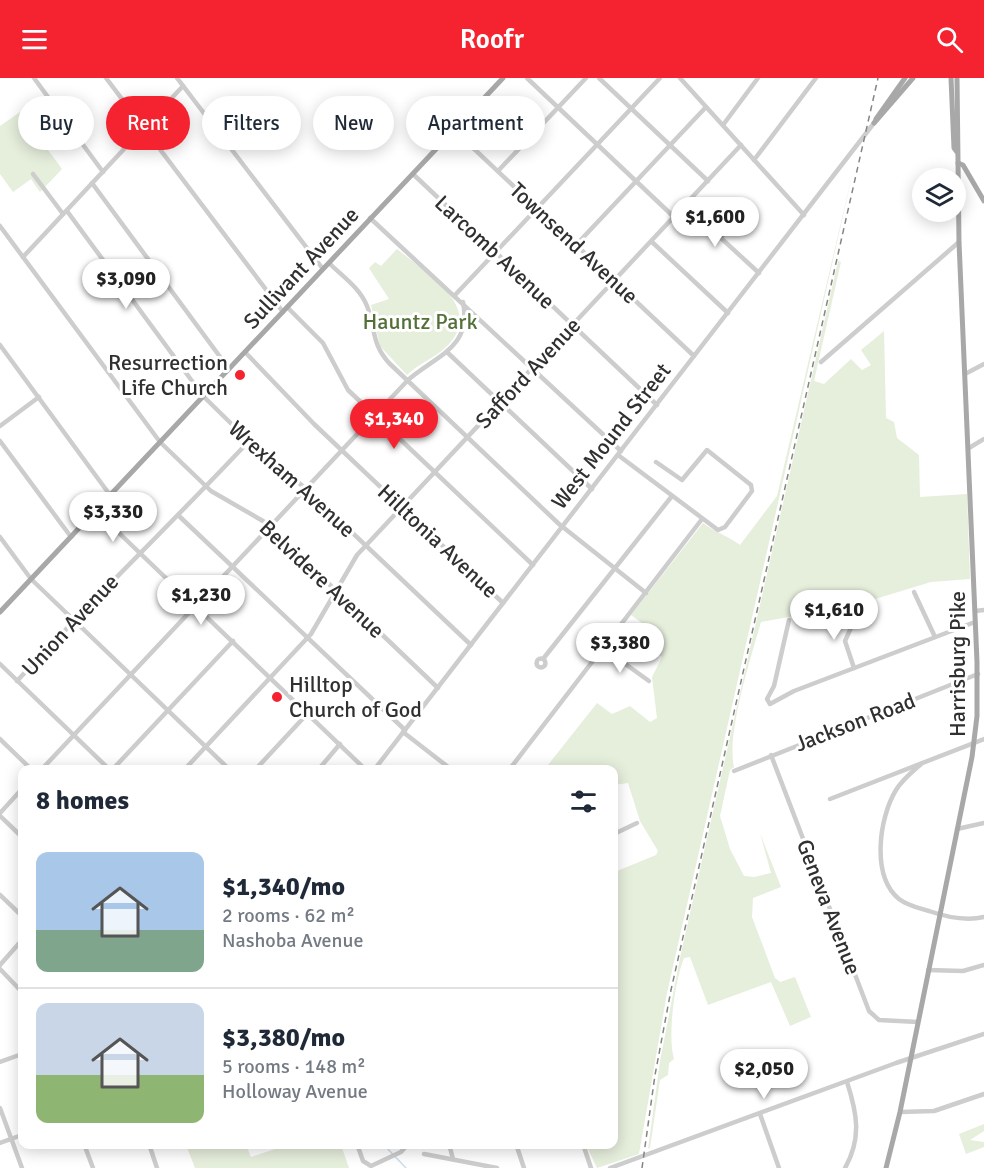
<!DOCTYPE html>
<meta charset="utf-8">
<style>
body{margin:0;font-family:Signika,sans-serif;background:#f2f2f3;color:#1f2937;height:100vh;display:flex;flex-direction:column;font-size:22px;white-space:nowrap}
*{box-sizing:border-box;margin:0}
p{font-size:20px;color:#747a83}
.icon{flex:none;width:33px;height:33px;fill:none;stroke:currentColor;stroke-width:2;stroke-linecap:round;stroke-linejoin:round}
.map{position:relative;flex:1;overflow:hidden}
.panel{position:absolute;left:18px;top:687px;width:600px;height:384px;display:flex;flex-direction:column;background:#fff;border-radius:12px;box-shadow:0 3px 15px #0003}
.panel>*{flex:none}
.hud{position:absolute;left:18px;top:18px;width:600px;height:54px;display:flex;gap:12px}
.controls{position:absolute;left:912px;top:90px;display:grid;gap:12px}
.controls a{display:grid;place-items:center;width:54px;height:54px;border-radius:50%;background:#fff;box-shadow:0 3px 15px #0003;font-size:30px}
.price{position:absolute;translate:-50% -51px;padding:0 14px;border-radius:21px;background:#fff;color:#222;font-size:20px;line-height:39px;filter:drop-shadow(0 2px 3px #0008)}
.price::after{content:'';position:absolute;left:50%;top:36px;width:18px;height:14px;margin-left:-9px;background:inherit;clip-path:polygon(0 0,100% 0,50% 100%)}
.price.current{background:#f52330;color:#fff}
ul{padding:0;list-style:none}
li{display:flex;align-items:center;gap:18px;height:150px;padding:0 18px}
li+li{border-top:2px solid #e0e1e3}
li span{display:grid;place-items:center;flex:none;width:168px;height:120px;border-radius:12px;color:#555}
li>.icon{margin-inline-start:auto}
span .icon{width:72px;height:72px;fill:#fffc;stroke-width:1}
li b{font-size:26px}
h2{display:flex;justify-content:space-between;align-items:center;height:72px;padding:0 18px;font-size:26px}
.pill{padding:0 21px;border-radius:27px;background:#fff;box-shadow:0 3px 15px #0003;font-size:21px;line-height:54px}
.pill.current{background:#f52330;color:#fff}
header{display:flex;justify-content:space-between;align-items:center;height:78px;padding:0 18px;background:#f52330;color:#fff;font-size:27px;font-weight:600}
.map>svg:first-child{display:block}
.green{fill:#e6eedc}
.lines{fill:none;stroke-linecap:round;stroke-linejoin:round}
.stream{stroke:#c7dfef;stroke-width:1.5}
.minor{stroke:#cdcdcd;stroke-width:4.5}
.major{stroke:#a8a8a8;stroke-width:5}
.rail{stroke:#858585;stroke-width:1.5;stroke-dasharray:6 4.5;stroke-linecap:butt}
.poi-dot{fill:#f52330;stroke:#fff;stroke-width:2}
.labels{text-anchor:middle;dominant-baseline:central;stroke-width:6;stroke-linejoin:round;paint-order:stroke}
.street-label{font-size:22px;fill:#303030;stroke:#fff}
.park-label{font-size:22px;fill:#527038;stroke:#fff}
.poi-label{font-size:22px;fill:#303030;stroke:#fff;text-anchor:end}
</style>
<header><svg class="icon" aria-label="menu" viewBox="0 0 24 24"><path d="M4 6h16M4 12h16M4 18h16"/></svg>Roofr<svg class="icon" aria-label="search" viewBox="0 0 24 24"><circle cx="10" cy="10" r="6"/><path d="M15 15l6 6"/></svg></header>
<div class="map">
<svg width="984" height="1090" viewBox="0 0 984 1090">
<rect width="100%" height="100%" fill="#fff"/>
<g class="green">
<polygon points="20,34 62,91 40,114 31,101 13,114 0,96 0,48"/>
<path d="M 857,76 L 667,915 L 639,1076 L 597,1090 L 587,1069 L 614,1066 L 614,791 L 617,793 L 656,777 L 658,773 L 640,743 L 628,705 L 614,707 L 614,692 L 544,692 L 597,625 L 612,636 L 630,628 L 650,644 L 657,640 L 652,599 L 662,579 L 652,570 L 657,556 L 631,537 L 703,445 C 715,454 728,458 740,467 L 777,418 Z"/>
<path d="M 397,171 C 426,195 488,230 445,270 C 434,280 418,286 407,297 L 380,268 L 371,227 L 389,221 L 369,190 L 375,184 L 381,188 Z"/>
<path d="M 838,183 L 841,184 L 814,303 L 824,306 L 851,281 L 862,292 L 871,287 L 861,272 L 884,253 L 886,340 L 894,344 L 897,360 L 919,377 L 920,419 L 967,416 L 970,501 L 931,504 L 852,528 L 761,544 C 751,579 726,656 734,689 L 730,692 L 720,738 L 730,771 L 744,798 L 754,799 L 771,795 L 760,755 L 781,809 L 753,820 L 752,839 L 775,900 L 780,904 L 795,899 L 811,939 L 790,948 L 771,904 L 708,927 L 690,879 L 684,880 C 675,902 667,958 674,981 L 669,985 L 668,997 L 660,1002 L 650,1070 L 648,1071 L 660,983 L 681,875 Z"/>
<polygon points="984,1046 984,1053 970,1062 984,1064 984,1069 966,1076 959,1056"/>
<polygon points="186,1067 246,1067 251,1079 287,1067 341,1067 349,1090 195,1090"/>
</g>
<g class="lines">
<polyline class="stream" points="383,1066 406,1090"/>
<g class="minor">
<polyline points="34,0 103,94"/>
<polyline points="106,0 283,234"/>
<polyline points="177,0 323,191"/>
<polyline points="527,0 675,140"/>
<polyline points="599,0 708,103"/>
<polyline points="680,0 804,137"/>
<polyline points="723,47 758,0"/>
<polyline points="454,52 694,278"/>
<polyline points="754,82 816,0"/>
<polyline points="498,93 586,0"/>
<polyline points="33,96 63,136"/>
<polyline points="413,96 657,327"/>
<polyline points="92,105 229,291"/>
<polyline points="686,128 759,195"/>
<polyline points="67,133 203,318 249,363 305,410 471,567"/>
<polyline points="370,140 621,373"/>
<polyline points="0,148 160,364 211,413 263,443 438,610"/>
<polyline points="721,159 748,130"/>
<polyline points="652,164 728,235"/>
<polyline points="576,167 706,29"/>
<polyline points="23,179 183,8"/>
<path d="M 329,185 C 342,198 360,210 367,228 C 376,251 371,265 389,285 L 559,446 L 646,515"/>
<polyline points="456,216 660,0"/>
<polyline points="287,229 323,265 348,312 533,487"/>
<polyline points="0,267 110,417"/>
<polyline points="245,274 314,346 503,525"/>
<polyline points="448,275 592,411"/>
<polyline points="821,284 959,164"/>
<polyline points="965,296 984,286"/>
<polyline points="0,348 39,319"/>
<polyline points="0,363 71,459"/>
<polyline points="969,370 984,361"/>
<polyline points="618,377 718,452 725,449 752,413 751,407 707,372 682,402 656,384"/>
<polyline points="95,432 366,692"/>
<polyline points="179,438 405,652"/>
<polyline points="0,459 31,501 230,692"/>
<polyline points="914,514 935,559"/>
<polyline points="975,533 984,532"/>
<polyline points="789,542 774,608 767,621 770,626 794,613 975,544"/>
<polyline points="603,570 649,603"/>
<circle cx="541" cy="585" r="4.5"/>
<polyline points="543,581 672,418"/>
<polyline points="0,586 110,692"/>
<polyline points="854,590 845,563 855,541 856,528"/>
<path d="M 17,603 C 93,521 173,444 249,363"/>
<polyline points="403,654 452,692"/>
<polyline points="0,661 32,692"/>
<polyline points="771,677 869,933 879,942 918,944"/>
<path d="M 921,686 C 912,694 902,702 896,712 C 879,740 871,798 899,821 C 908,828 919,830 929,833 C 946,839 967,843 984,839"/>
<path d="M 41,692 L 408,302 C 437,277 472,270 463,224"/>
<polyline points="112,692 233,563"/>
<polyline points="184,692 311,556 357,477 741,67"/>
<polyline points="255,692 308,635"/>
<polyline points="318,692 340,666"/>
<polyline points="374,692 874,45"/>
<polyline points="509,692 702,441"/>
<polyline points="734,693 978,596"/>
<polyline points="830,721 984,661"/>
<polyline points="0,735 22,711"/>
<polyline points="0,738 22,759"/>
<polyline points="957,751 984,745"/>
<polyline points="614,756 637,745"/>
<polyline points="0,817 22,838"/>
<polyline points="0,887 22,862"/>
<polyline points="0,891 22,914"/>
<polyline points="928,892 963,893 984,887"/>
<polyline points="0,984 22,976"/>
<polyline points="0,1030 22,1090"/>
<polyline points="900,1034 934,1033 984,1016"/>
<polyline points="760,1036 779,1090"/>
<polyline points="0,1065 22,1057"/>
<polyline points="84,1066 93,1090"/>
<polyline points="149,1066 157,1090"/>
<polyline points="357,1066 363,1083 371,1088 401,1074 408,1066"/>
<polyline points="449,1066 453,1081"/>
<polyline points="516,1066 524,1090"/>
<polyline points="583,1066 591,1090"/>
<polyline points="424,1076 497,1090"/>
<polyline points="610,1090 896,985 984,956"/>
<path d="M 845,1090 C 862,1060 857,1035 847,1004"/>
</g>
<g class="major">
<polyline points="951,0 954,70 957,74"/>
<polyline points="876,41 905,0"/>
<polyline points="874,45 913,0"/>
<polyline points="958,85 963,87 984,123"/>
<polyline points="0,534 503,0"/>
<polyline points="886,1090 900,1034 972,679 977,638 977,584 959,164 957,0"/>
</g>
<polyline class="rail" points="642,1090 655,997 671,912 878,0"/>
</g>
<g class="poi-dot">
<circle cx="240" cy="297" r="6"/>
<circle cx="277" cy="619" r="6"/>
</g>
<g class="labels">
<g class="street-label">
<text transform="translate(574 165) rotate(43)">Townsend Avenue</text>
<text transform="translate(495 174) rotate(43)">Larcomb Avenue</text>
<text transform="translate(301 190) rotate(-47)">Sullivant Avenue</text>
<text transform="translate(528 295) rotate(-47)">Safford Avenue</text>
<text transform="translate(611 358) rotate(-52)">West Mound Street</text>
<text transform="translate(292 401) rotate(42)">Wrexham Avenue</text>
<text transform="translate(438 463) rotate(43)">Hilltonia Avenue</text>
<text transform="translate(322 501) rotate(43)">Belvidere Avenue</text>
<text transform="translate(70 547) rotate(-47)">Union Avenue</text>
<text transform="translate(957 586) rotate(-90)">Harrisburg Pike</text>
<text transform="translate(855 644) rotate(-21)">Jackson Road</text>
<text transform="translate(829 829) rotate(69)">Geneva Avenue</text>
</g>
<g class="park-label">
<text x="420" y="243">Hauntz Park</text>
</g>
<g class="poi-label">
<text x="228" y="284">Resurrection<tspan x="228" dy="25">Life Church</tspan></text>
<text x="289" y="606" text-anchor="start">Hilltop<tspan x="289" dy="25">Church of God</tspan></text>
</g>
</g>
</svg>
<div class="controls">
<a><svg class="icon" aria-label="layers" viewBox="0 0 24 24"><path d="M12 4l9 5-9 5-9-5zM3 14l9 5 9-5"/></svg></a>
</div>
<b class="price" style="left:715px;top:170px">$1,600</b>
<b class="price" style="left:126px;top:232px">$3,090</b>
<b class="price current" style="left:394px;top:372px">$1,340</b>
<b class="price" style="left:113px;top:465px">$3,330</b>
<b class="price" style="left:201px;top:548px">$1,230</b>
<b class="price" style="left:834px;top:563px">$1,610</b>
<b class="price" style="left:620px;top:596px">$3,380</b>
<b class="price" style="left:764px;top:1022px">$2,050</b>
<div class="hud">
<a class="pill">Buy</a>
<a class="pill current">Rent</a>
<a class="pill">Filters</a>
<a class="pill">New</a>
<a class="pill">Apartment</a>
</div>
<section class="panel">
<h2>8 homes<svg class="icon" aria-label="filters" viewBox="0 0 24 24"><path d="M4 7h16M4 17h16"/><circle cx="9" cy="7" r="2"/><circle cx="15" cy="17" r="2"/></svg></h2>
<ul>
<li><span style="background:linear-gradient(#a9c7e8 65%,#7fa58c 0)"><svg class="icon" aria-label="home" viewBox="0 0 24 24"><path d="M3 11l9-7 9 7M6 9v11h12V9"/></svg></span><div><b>$1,340/mo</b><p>2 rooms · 62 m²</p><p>Nashoba Avenue</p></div></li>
<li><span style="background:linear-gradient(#c9d6e8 60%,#8fb573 0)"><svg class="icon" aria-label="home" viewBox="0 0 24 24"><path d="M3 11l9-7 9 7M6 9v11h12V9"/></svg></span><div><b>$3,380/mo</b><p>5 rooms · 148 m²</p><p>Holloway Avenue</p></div></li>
</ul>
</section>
</div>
